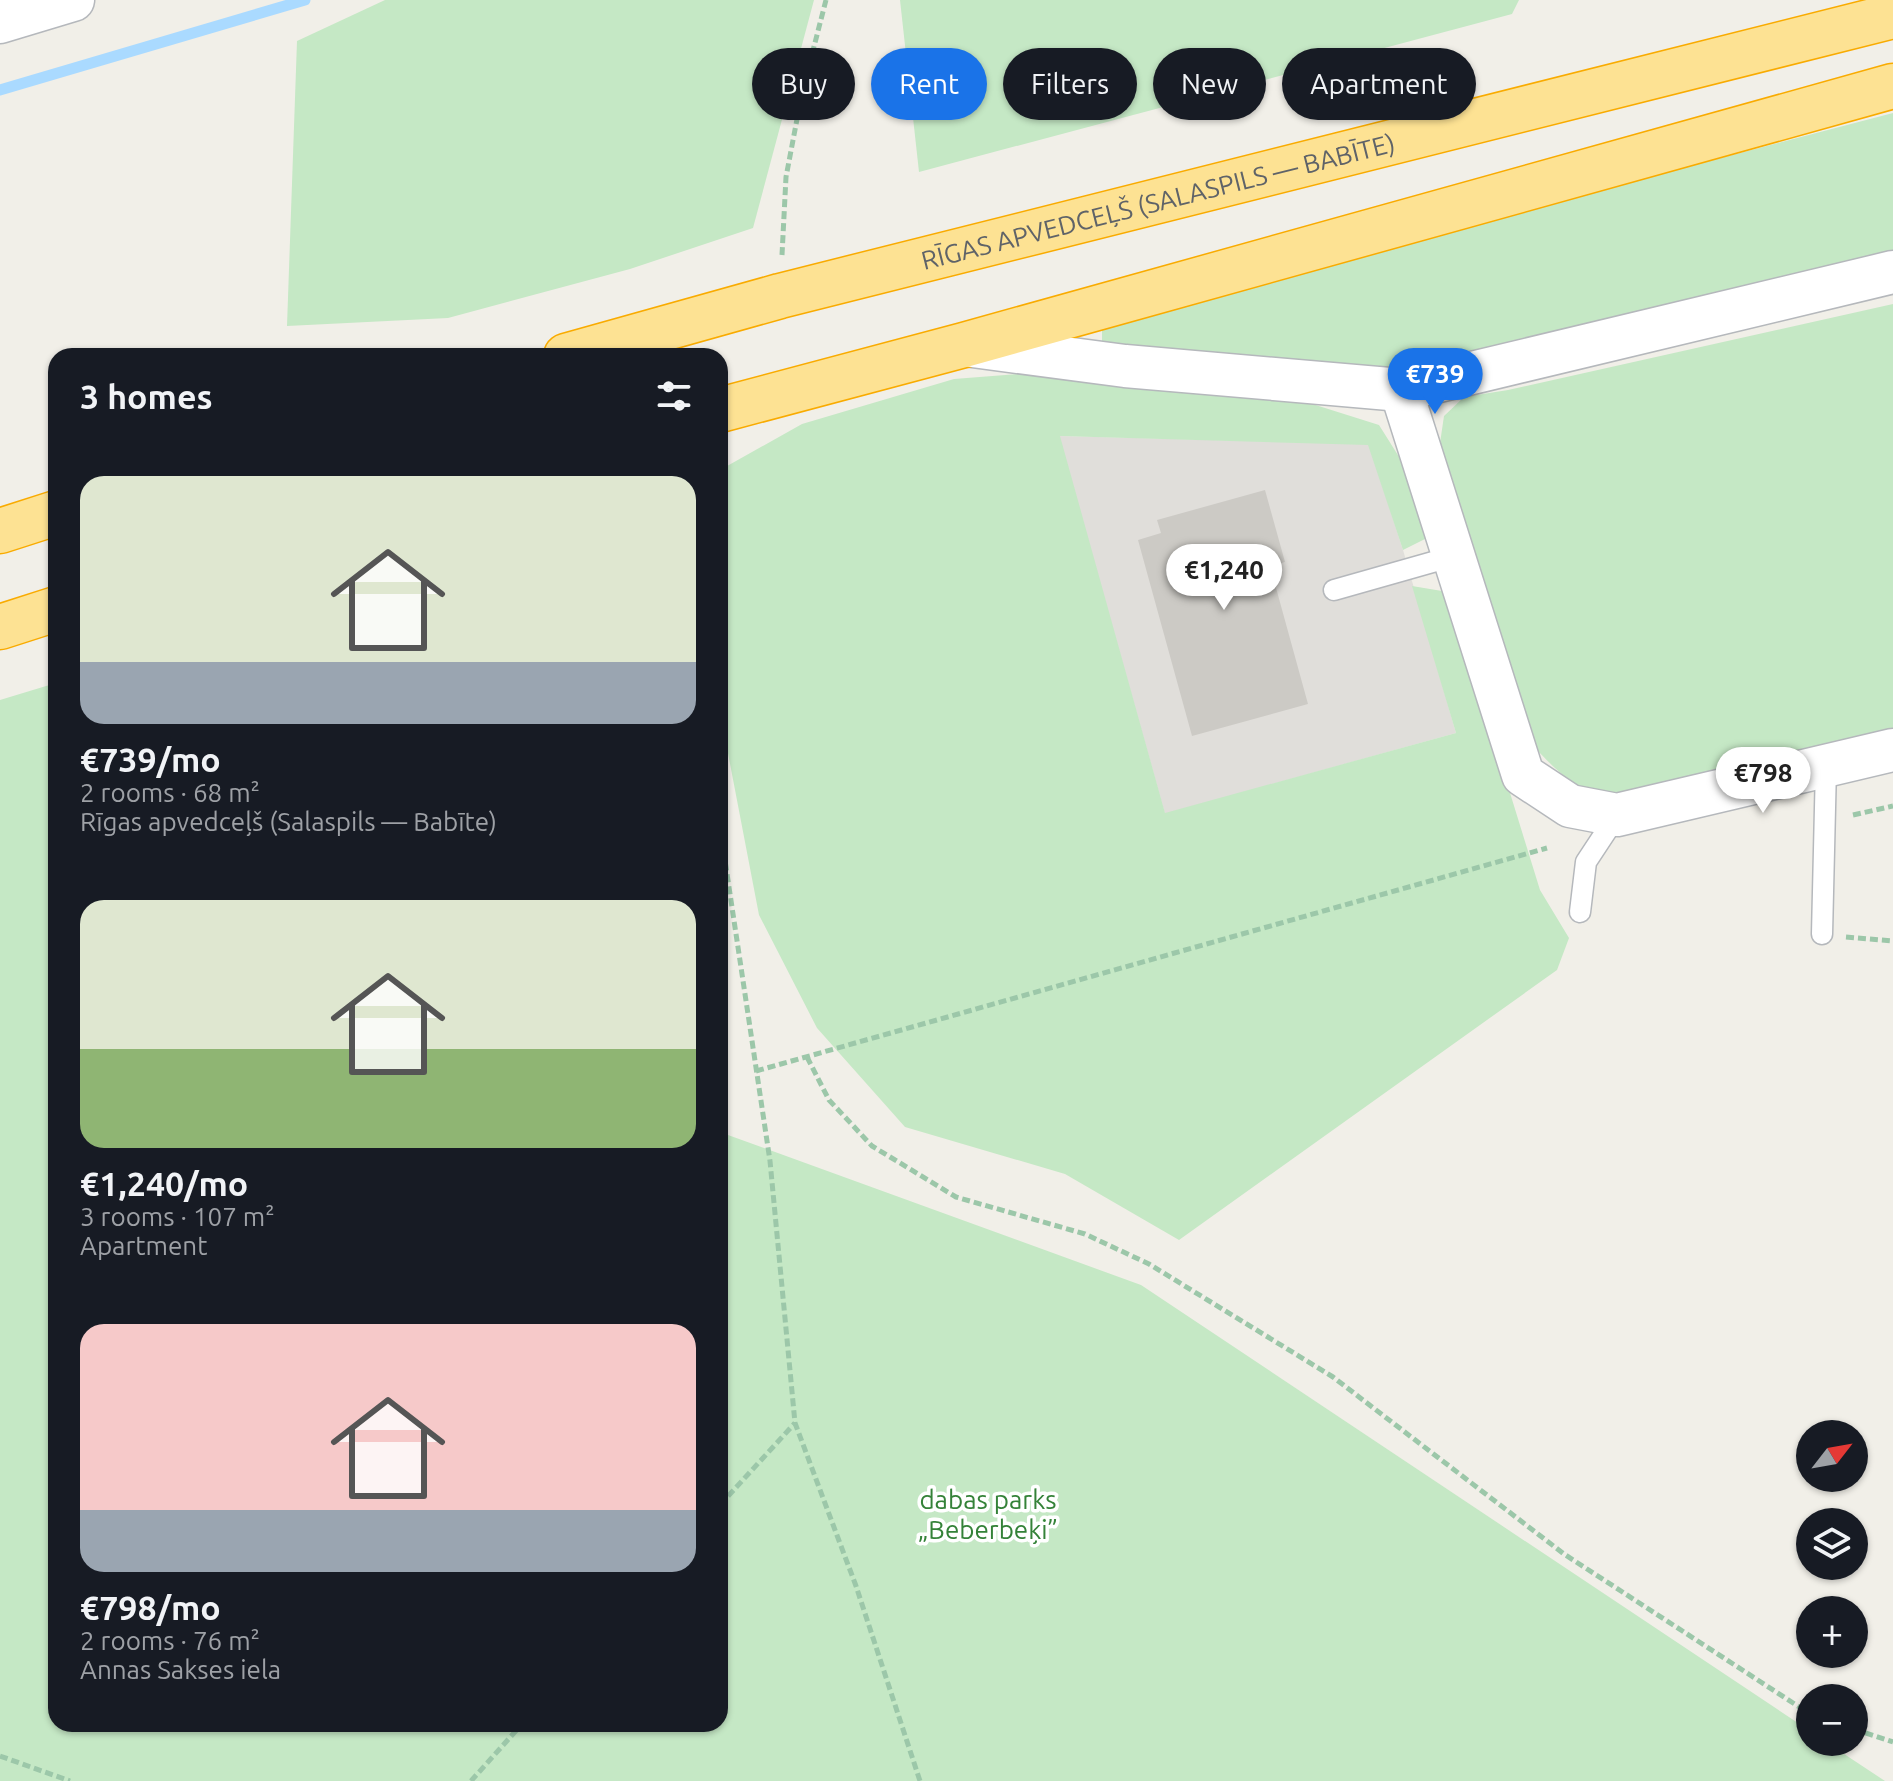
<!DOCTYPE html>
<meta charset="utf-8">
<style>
body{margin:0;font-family:Ubuntu,sans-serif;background:#242831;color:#f1f3f6;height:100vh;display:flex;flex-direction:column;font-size:30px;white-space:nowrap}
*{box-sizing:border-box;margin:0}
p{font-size:26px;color:#9ea1a6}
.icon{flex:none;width:44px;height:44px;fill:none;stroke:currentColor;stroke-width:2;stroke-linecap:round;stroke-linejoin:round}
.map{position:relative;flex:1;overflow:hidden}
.sheet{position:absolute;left:48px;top:348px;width:680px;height:1384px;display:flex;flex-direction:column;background:#171b24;border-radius:24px;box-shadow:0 2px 6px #0004}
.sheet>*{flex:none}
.guide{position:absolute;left:752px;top:48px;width:760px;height:72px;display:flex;gap:16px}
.needle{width:52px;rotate:59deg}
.controls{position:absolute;left:1796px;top:1420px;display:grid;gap:16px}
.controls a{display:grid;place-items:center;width:72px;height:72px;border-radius:50%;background:#171b24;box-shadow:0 2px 6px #0004;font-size:40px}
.price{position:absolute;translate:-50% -68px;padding:0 18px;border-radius:28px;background:#fff;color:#222;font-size:26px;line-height:52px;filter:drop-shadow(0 2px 4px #0008)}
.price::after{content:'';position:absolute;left:50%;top:48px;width:24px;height:18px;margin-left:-12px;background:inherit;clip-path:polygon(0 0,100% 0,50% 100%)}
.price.on{background:#1a73e8;color:#fff}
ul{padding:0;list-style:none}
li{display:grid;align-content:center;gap:16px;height:424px;padding:0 32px}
li span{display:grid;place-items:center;height:248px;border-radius:24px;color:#555}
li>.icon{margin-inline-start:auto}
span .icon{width:144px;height:144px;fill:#fffc;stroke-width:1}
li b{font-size:34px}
h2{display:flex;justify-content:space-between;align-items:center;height:96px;padding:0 32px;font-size:34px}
.tag{padding:0 28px;border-radius:36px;background:#171b24;box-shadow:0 2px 6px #0004;font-size:28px;line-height:72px}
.tag.on{background:#1a73e8;color:#fff}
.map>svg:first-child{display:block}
.industrial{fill:#e0deda}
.green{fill:#c5e8c5}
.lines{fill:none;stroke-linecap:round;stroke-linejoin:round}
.stream{stroke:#aadaff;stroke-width:11}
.building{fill:#cccac5}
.lane-casing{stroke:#b5b8bc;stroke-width:23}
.street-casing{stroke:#b5b8bc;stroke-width:45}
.highway-casing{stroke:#f9ab00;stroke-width:47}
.path{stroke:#9cc7a9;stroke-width:5;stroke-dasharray:8 4;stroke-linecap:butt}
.lane{stroke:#fff;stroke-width:20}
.street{stroke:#fff;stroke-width:42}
.highway{stroke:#fde293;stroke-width:44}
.labels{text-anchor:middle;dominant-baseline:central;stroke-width:7;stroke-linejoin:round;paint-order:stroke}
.street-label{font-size:26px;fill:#5f6368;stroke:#fff}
.park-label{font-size:26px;fill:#348238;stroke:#fff}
</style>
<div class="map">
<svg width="1893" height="1781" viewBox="0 0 1893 1781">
<rect width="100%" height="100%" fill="#f1efe8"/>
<polygon class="industrial" points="1059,436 1369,444 1403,550 1456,733 1165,814"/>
<g class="green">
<polygon points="385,0 814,0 753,228 630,269 448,318 287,326 297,41"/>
<polygon points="900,0 1519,0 1512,14 919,172"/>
<polygon points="1893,113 1893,255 1426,367 1358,369 1102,342 1102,320"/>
<path d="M 1893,304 L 1893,735 L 1636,798 C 1581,795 1571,785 1534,747 L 1440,443 L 1444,416 L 1464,397 L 1508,390 Z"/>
<polygon points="1042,372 1306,402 1379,425 1413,479 1431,536 1403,550 1368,445 1060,436 1165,813 1456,733 1412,586 1448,592 1540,890 1569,938 1557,970 1179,1240 1065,1174 905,1127 817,1028 759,915 722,722 720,470 802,424 954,379"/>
<polygon points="56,683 56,1724 720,1724 720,1068 728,1135 1141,1285 1810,1731 1810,1742 1826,1742 1885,1781 0,1781 0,700"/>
</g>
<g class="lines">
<polyline class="stream" points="0,90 305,0"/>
</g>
<polygon class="building" points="1265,490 1285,562 1270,566 1308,704 1192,736 1138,540 1161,533 1157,520"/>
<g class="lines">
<defs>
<g id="lane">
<polyline points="1334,590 1454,556"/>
<polyline points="1580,912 1586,862 1617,815"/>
<polyline points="1822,934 1826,766"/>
</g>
<g id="street">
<polyline points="0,22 73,0"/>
<polyline points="965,345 1125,366 1401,390 1893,272"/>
<polyline points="1401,390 1523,775 1570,806 1617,815 1893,750"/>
</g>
<g id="highway">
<path id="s1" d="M 566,356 L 780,296 L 1893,16"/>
<polyline points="720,410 964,345 1893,86"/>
<polyline points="0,531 56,513"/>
<polyline points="0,627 56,609"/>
</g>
</defs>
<use href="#lane" class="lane-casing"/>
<use href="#street" class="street-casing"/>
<use href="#highway" class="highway-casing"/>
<g class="path">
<polyline points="782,255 786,177 802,93 826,0"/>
<polyline points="1853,815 1893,806"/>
<polyline points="720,827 770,1161 795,1423 856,1586 920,1781"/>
<polyline points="1846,937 1893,941"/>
<polyline points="807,1057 829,1100 872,1146 956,1197 1085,1234 1149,1264 1333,1377 1564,1554 1810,1714"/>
<polyline points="756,1071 1547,848"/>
<polyline points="720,1505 795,1423"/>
<polyline points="1854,1729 1893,1742"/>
<polyline points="0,1756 70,1781"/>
<polyline points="471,1781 522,1724"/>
</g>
<use href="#lane" class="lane"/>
<use href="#street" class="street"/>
<use href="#highway" class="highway"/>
</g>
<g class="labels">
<g class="street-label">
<text stroke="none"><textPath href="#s1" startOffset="612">RĪGAS APVEDCEĻŠ (SALASPILS — BABĪTE)</textPath></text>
</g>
<g class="park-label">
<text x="988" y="1499">dabas parks<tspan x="988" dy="30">„Beberbeķi”</tspan></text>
</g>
</g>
</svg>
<div class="controls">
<a><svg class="needle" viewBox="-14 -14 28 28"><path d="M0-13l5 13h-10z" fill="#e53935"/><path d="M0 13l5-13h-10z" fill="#9ea1a6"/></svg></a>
<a><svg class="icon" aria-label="layers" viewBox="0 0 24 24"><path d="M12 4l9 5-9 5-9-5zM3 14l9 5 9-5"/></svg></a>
<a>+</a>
<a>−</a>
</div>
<b class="price on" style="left:1435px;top:416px">€739</b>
<b class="price" style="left:1224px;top:612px">€1,240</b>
<b class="price" style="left:1763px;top:815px">€798</b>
<div class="guide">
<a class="tag">Buy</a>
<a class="tag on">Rent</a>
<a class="tag">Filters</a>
<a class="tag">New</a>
<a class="tag">Apartment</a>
</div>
<section class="sheet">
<h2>3 homes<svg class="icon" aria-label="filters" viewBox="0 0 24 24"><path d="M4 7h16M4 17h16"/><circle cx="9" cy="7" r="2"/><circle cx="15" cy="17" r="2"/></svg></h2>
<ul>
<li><span style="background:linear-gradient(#dfe7d0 75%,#9aa5b1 0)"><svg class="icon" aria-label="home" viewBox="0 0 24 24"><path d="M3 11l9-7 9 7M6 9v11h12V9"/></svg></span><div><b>€739/mo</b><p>2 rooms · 68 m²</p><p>Rīgas apvedceļš (Salaspils — Babīte)</p></div></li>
<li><span style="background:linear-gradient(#dfe7d0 60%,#8fb573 0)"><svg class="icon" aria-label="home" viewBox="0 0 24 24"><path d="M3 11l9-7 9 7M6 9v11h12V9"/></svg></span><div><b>€1,240/mo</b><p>3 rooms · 107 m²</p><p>Apartment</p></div></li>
<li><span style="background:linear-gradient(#f6c9c9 75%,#9aa5b1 0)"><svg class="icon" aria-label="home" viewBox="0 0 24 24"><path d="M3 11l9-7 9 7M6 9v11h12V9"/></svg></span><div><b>€798/mo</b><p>2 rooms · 76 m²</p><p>Annas Sakses iela</p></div></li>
</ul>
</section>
</div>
